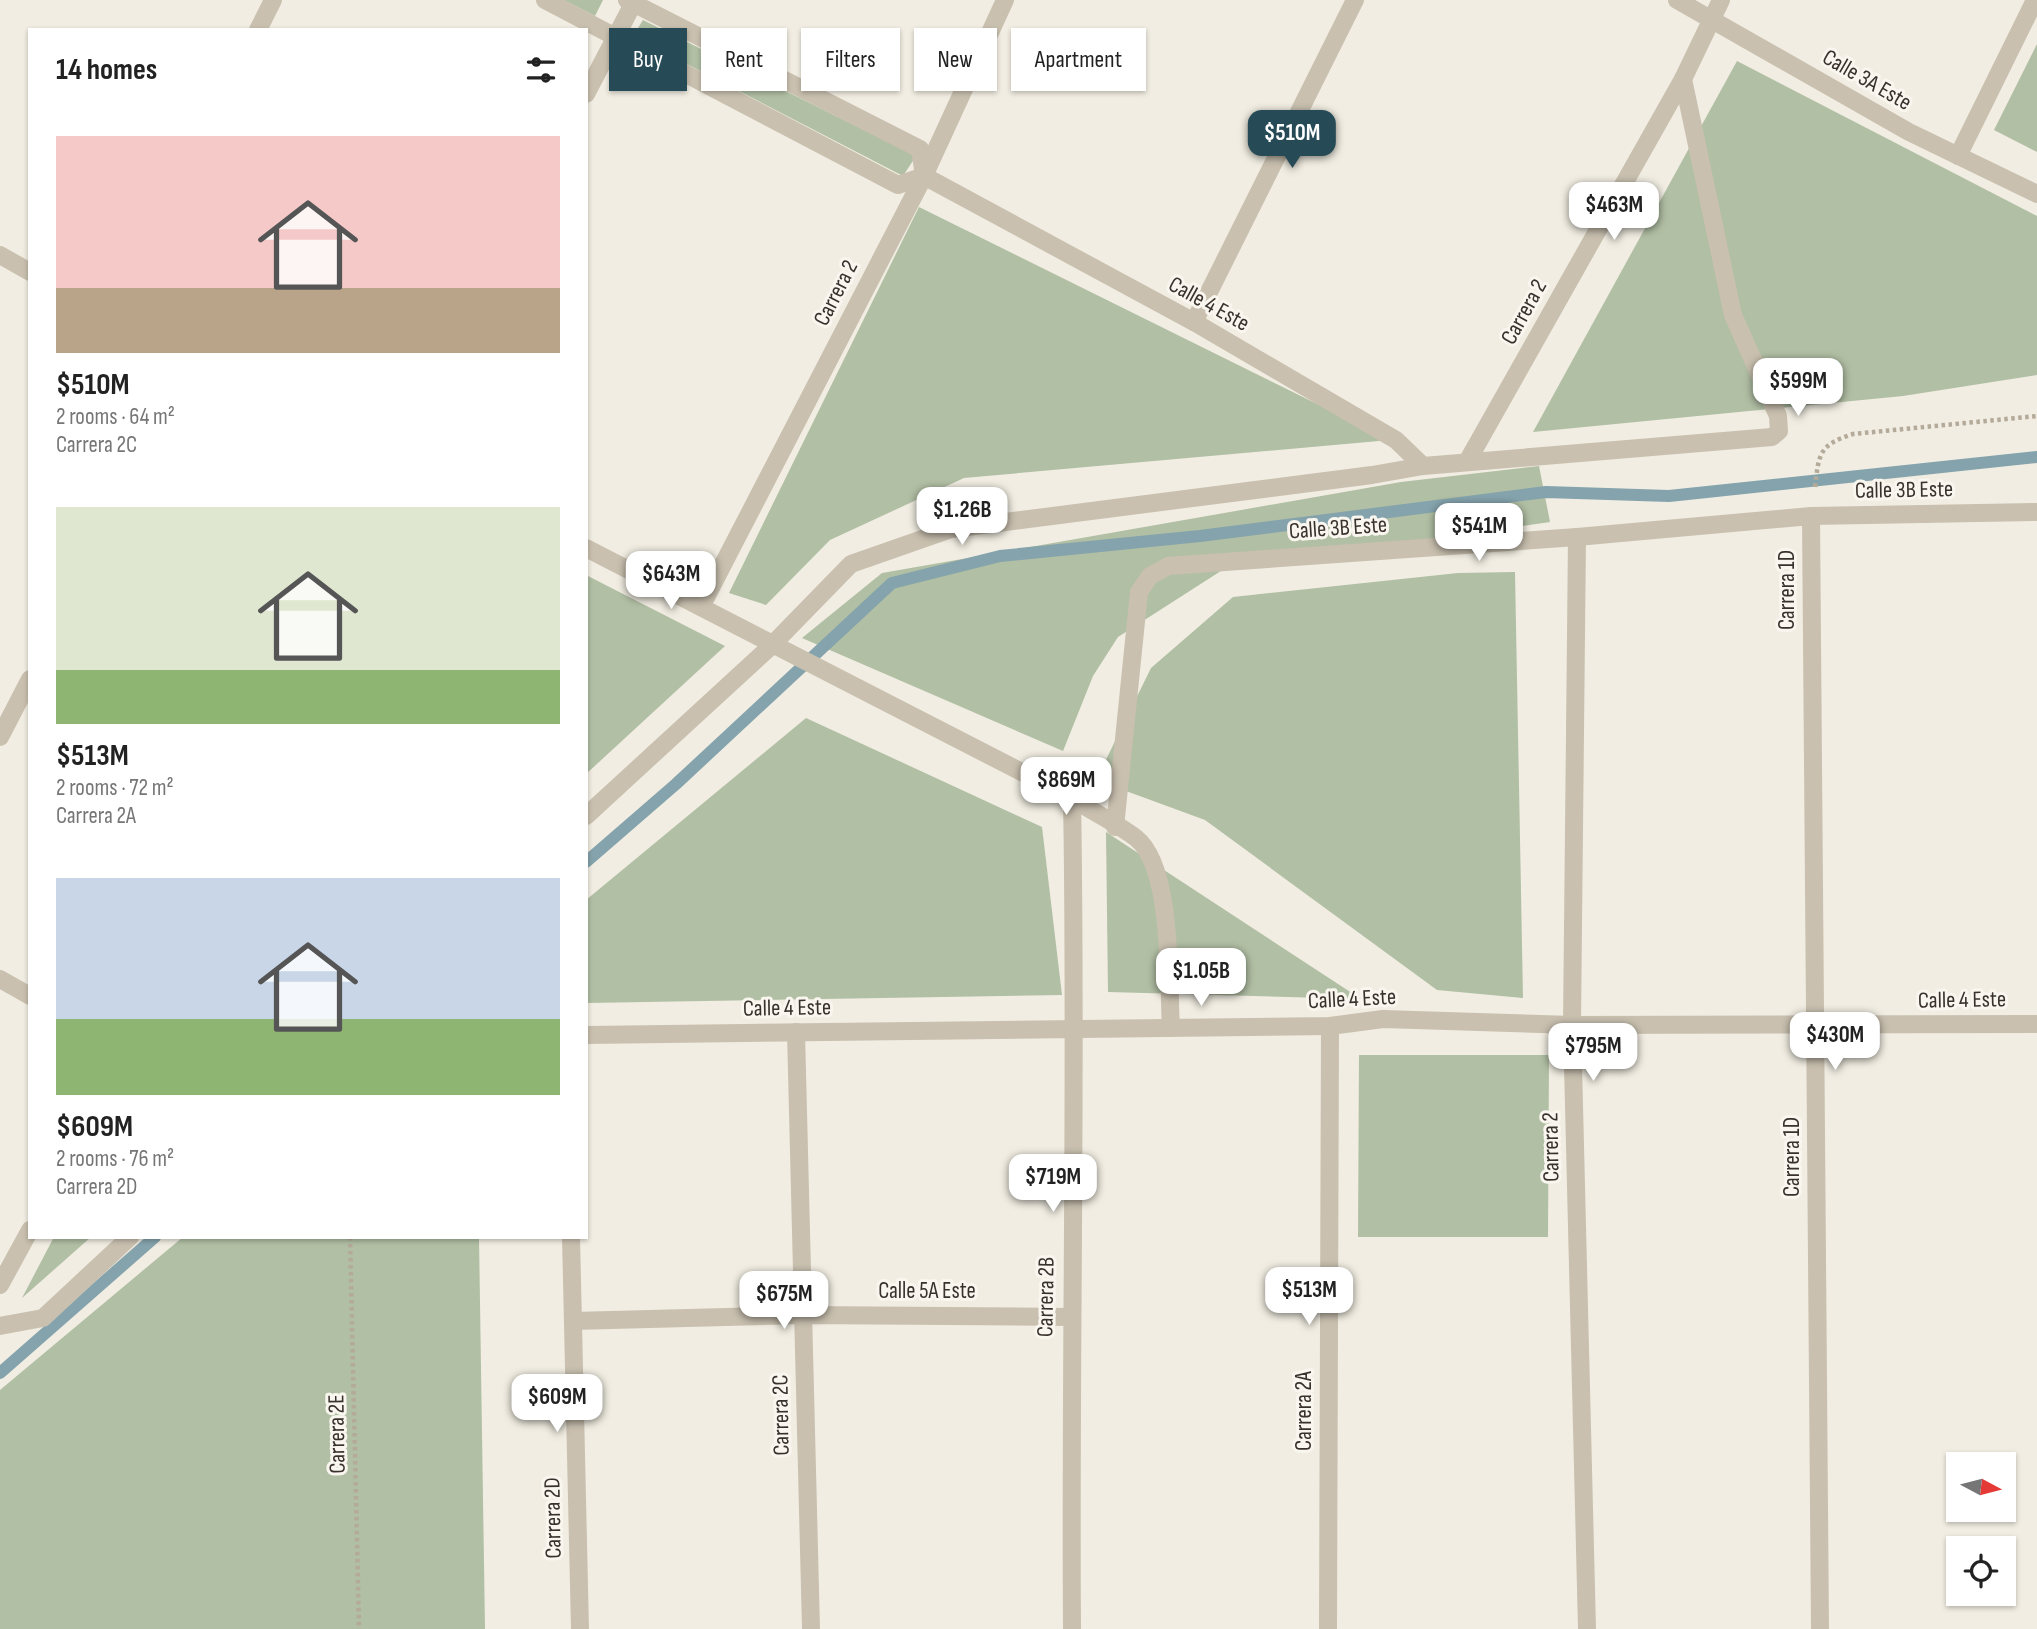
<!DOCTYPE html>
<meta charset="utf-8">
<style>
body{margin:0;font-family:"Sofia Sans Condensed",sans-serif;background:#f6f6f6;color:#222;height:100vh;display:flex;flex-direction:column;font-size:26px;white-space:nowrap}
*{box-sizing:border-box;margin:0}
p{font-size:23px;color:#767676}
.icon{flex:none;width:38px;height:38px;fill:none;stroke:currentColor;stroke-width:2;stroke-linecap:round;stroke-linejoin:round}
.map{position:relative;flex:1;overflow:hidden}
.panel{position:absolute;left:28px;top:28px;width:560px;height:1211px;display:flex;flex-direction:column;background:#fff;border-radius:0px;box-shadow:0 2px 5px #0004}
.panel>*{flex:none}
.banner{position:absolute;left:609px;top:28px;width:665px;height:63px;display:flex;gap:14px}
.needle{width:46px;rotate:97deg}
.controls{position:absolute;left:1946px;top:1452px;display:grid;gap:14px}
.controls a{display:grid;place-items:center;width:70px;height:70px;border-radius:0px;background:#fff;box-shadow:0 2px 5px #0004;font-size:35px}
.price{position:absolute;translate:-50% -60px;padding:0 16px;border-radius:14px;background:#fff;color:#222;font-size:23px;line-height:46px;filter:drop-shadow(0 2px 4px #0008)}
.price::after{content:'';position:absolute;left:50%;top:42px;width:21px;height:16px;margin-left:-10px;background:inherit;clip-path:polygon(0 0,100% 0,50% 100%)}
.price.current{background:#264a56;color:#fff}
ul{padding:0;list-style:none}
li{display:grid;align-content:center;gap:14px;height:371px;padding:0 28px}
li span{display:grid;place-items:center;height:217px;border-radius:0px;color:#555}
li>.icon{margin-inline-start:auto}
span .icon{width:126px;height:126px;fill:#fffc;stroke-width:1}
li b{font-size:30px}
h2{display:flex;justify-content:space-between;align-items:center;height:84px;padding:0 28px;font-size:30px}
.chip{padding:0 24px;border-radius:0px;background:#fff;box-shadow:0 2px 5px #0004;font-size:24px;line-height:63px}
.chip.current{background:#264a56;color:#fff}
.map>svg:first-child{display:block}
.green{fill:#b1bfa4}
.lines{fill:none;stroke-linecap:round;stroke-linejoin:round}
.stream{stroke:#84a3ac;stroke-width:12}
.path{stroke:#b4aa99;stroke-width:4.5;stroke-dasharray:3.5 3.5;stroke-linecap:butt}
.minor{stroke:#c9c0af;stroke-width:18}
.labels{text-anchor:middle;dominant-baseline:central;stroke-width:6;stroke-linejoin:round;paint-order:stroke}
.street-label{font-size:23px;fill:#39322c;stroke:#f9f6ef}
</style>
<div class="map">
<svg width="2037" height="1629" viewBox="0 0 2037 1629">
<rect width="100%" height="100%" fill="#f1ede2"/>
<g class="green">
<polygon points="564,0 603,0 595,16"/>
<polygon points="643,20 916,156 903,176 633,36"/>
<polygon points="2037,44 2037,152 1994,130"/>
<polygon points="1737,61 2037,216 2037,375 1903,396 1533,432"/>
<polygon points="919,207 1390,440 964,478 830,540 766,605 729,593"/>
<polygon points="1539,466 1550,522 1224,569 1118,637 1093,676 1063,751 802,638 882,573 1401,482"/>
<polygon points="1515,572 1523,998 1437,990 1205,820 1096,780 1151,668 1233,597 1458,573"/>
<polygon points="586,575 725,646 586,774"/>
<polygon points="806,718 1042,827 1062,995 586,1003 586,900"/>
<polygon points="1106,832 1361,999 1108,992"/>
<polygon points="1359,1055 1549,1055 1548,1237 1358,1237"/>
<polygon points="54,1237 91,1237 22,1298"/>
<polygon points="183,1237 479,1237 485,1629 0,1629 0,1390"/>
</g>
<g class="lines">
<g class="stream">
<polyline points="586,862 676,784 892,583 1000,556 1200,536 1546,492 1669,496 2037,457"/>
<polyline points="0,1373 155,1237"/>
</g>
<g class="path">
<path d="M 1815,487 C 1819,453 1819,445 1853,434 L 2037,416"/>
<polyline points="350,1237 359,1629"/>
</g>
<g class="minor">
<polyline points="545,0 898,185 924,176 1194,322 1396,440 1423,466 1772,437 1779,431 1778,416 1733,315 1683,79"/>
<polyline points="627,0 920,149 924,176"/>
<polyline points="1677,0 1909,132 2037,194"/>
<polyline points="258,30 273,0"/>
<polyline points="586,94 635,0"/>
<polyline points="1958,156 2035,0"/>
<polyline points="0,255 30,272"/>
<polyline points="1194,322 1355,0"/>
<polyline points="1467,462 1683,79 1721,0"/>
<polyline points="1811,516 1820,1629"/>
<polyline points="1577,537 1572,1025 1587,1629"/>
<path d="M 586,548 L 1072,798 C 1091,811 1118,824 1136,838 C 1173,867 1168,981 1171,1028"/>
<polyline points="702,605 924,176 1005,0"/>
<polyline points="0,737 30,679"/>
<polyline points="586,816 771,646 851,564 951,529 1372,475 1423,466"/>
<polyline points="1115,827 1139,592 1150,576 1168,566 1577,537 1811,516 2037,512"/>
<polyline points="0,979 30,996"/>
<polyline points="796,1032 811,1629"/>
<polyline points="586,1035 1330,1026 1383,1019 1572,1025 2037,1024"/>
<polyline points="571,1237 580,1629"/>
<polyline points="0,1285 30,1230"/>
<polyline points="573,1321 803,1315 1070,1317"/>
<polyline points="0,1326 43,1318 130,1237"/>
<path d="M 1072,1629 C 1070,1352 1077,1075 1072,798"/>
<polyline points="1328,1629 1330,1026"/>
</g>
</g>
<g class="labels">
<g class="street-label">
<text transform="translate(1867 80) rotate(30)">Calle 3A Este</text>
<text transform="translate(836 293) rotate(-63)">Carrera 2</text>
<text transform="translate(1209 304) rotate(29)">Calle 4 Este</text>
<text transform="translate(1524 312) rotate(-61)">Carrera 2</text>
<text transform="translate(1904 490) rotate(-1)">Calle 3B Este</text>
<text transform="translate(1338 528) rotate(-4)">Calle 3B Este</text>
<text transform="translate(1787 590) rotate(-90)">Carrera 1D</text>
<text transform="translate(1352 999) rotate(-3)">Calle 4 Este</text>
<text transform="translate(1962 1000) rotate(-1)">Calle 4 Este</text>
<text transform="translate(787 1008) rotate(-1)">Calle 4 Este</text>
<text transform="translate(1551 1147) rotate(-91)">Carrera 2</text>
<text transform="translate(1792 1157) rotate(-90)">Carrera 1D</text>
<text x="927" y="1291">Calle 5A Este</text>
<text transform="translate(1046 1297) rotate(-89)">Carrera 2B</text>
<text transform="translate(1304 1411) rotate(-90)">Carrera 2A</text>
<text transform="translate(781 1415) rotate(-91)">Carrera 2C</text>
<text transform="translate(337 1434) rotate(-91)">Carrera 2E</text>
<text transform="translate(553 1518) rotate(-91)">Carrera 2D</text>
</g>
</g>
</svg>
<div class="controls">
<a><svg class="needle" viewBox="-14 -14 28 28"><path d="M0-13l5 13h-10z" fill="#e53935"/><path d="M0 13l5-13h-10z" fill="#767676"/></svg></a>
<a><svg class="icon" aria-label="locate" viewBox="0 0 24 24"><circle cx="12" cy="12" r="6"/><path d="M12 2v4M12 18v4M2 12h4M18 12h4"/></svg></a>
</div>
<b class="price current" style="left:1292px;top:170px">$510M</b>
<b class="price" style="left:1614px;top:242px">$463M</b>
<b class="price" style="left:1798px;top:418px">$599M</b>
<b class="price" style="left:962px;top:547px">$1.26B</b>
<b class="price" style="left:1479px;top:563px">$541M</b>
<b class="price" style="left:671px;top:611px">$643M</b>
<b class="price" style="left:1066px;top:817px">$869M</b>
<b class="price" style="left:1201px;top:1008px">$1.05B</b>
<b class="price" style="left:1835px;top:1072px">$430M</b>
<b class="price" style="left:1593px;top:1083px">$795M</b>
<b class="price" style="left:1053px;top:1214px">$719M</b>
<b class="price" style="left:1309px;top:1327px">$513M</b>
<b class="price" style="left:784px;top:1331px">$675M</b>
<b class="price" style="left:557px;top:1434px">$609M</b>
<div class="banner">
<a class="chip current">Buy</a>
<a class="chip">Rent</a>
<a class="chip">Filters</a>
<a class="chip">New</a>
<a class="chip">Apartment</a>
</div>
<section class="panel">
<h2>14 homes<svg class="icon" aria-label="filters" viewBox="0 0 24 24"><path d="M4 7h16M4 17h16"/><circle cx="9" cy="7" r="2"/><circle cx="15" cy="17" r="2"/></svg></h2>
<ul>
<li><span style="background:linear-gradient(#f6c9c9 70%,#b9a48a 0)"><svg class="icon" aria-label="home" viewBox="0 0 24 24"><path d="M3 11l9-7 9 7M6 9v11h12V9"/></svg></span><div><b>$510M</b><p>2 rooms · 64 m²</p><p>Carrera 2C</p></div></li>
<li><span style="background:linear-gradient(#dfe7d0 75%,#8fb573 0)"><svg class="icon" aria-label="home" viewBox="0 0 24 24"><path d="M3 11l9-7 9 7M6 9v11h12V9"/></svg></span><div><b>$513M</b><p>2 rooms · 72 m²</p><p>Carrera 2A</p></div></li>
<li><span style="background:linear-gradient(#c9d6e8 65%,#8fb573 0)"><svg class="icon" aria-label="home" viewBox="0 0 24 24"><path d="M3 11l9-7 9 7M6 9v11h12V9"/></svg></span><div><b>$609M</b><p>2 rooms · 76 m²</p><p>Carrera 2D</p></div></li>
</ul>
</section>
</div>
